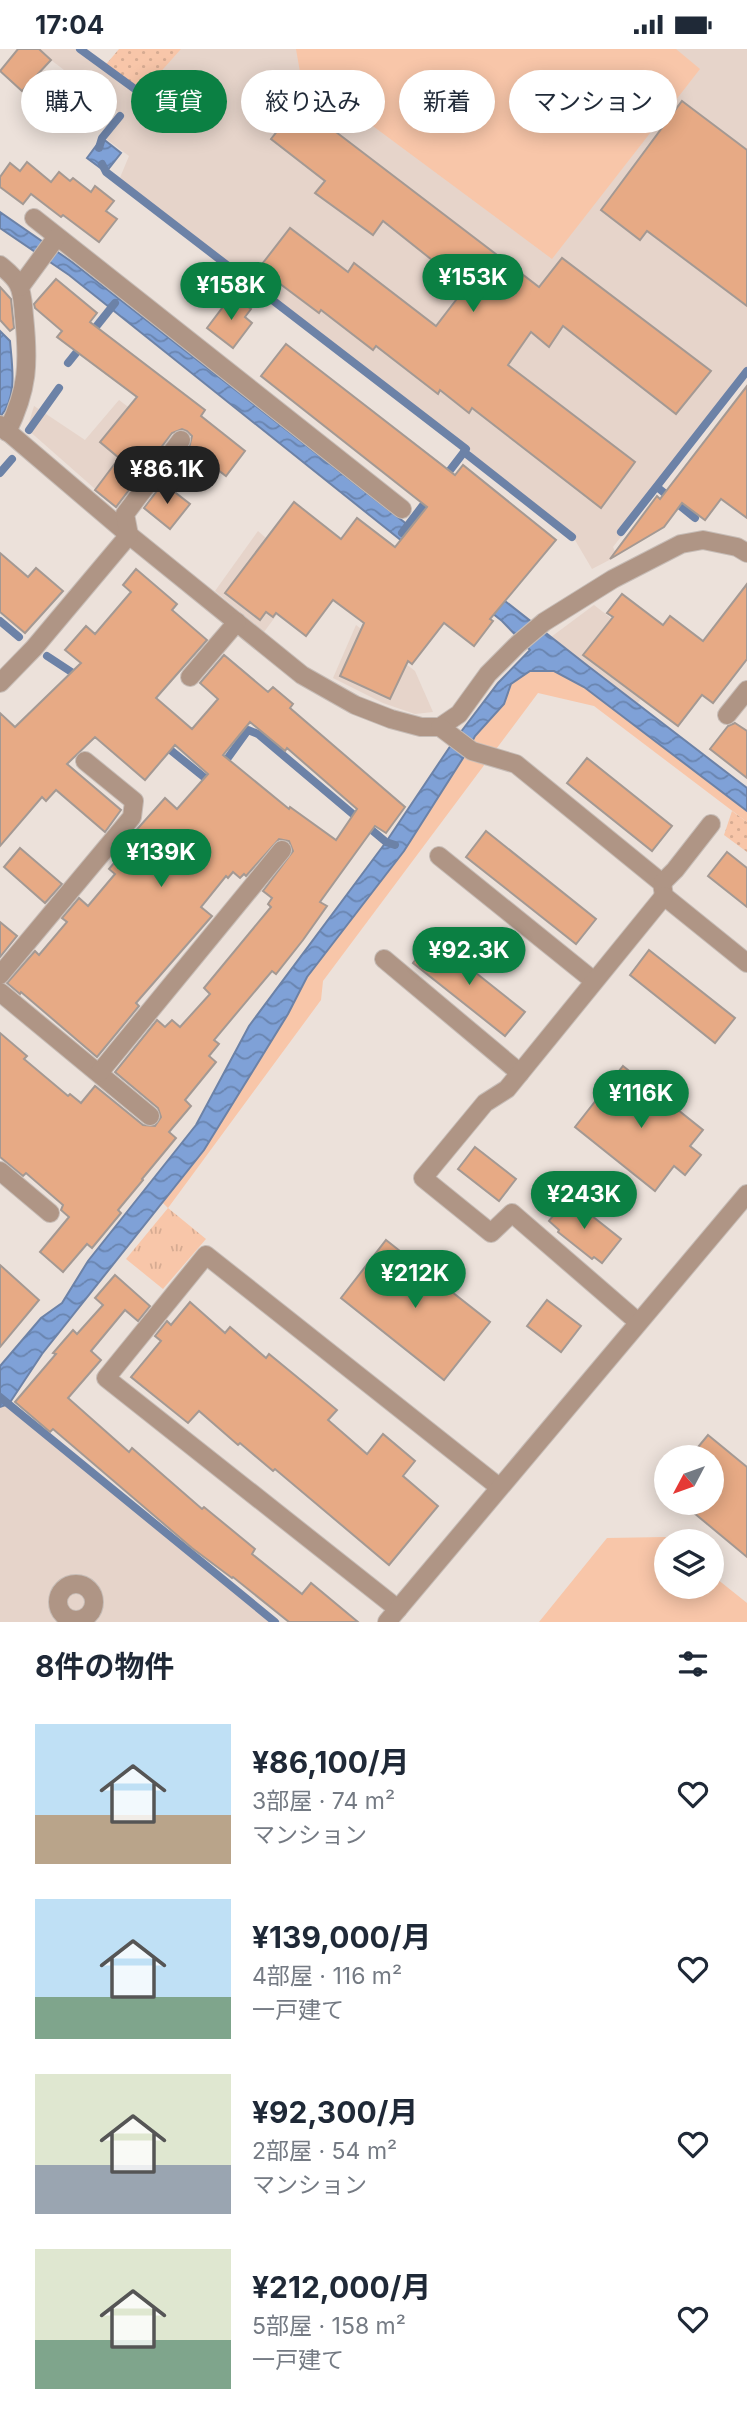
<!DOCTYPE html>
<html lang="ja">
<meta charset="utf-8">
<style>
body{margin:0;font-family:Inter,"Noto Sans JP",sans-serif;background:#f2f2f3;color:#1f2937;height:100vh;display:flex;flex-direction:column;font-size:26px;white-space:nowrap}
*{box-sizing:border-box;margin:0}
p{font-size:23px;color:#747a83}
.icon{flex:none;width:38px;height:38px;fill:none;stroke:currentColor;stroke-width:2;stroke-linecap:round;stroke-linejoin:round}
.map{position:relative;height:1573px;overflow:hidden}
.details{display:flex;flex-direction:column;background:#fff;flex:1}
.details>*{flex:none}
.guide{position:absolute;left:21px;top:21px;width:705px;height:63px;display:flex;gap:14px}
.needle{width:46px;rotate:229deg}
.tools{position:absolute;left:654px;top:1396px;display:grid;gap:14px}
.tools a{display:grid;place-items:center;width:70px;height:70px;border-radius:50%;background:#fff;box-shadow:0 4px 18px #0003;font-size:35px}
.price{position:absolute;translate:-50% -60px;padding:0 16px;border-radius:24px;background:#0b8043;color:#fff;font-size:23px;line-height:46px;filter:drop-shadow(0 2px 4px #0008)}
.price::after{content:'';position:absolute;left:50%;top:42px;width:21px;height:16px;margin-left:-10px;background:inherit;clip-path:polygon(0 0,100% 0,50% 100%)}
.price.active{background:#222;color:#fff}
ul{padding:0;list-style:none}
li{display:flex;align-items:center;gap:21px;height:175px;padding:0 35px}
li span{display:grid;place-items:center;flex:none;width:196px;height:140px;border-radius:0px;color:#555}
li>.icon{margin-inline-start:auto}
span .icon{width:84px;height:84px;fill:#fffc;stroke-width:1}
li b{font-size:30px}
h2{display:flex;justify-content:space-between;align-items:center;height:84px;padding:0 35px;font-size:30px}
.pill{padding:0 24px;border-radius:32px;background:#fff;box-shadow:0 4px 18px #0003;font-size:24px;line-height:63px}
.pill.active{background:#0b8043;color:#fff}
.status{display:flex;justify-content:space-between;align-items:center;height:49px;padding:0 35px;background:#fff;direction:ltr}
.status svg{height:19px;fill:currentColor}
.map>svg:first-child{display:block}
.built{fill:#e6d4ca}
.grass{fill:#f8c6a9}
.park{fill:url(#park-tufts)}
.garden{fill:url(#garden-dots)}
.water{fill:url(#water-waves);stroke:#6c82a7;stroke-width:2}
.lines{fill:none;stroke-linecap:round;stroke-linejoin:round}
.stream{stroke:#6c82a7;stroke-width:8}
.building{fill:#e7aa85;stroke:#a49993;stroke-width:2;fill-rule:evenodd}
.minor-casing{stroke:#c6bcb6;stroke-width:20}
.minor{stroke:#af9585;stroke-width:18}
</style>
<div class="status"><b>17:04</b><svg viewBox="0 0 49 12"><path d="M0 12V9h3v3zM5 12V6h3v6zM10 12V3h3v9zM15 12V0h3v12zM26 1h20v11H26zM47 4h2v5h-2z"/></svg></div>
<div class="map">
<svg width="747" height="1573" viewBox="0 0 747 1573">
<defs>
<pattern id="park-tufts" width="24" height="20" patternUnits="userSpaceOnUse" patternTransform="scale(1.75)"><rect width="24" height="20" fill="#f8c6a9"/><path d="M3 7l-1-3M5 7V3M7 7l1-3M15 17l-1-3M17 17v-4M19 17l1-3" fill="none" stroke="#d6ab92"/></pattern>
<pattern id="garden-dots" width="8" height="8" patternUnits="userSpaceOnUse" patternTransform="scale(1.75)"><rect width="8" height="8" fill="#f8c6a9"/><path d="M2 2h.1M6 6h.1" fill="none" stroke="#d6ab92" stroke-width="1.8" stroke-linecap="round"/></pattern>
<pattern id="water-waves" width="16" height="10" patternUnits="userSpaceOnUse" patternTransform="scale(1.75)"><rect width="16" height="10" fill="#7fa1d7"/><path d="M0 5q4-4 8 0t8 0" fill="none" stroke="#6984af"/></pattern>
</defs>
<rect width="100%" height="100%" fill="#ece1da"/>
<g class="built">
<polygon points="37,0 75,0 103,19 120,0 747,0 747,318 653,438 656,443 613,498 617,507 592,520 572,486 478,412 468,399 119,131 129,107 101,86 118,63"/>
<polygon points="119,351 173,392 119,461 27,380 34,357 85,391"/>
<polygon points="258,482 307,525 264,583 215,542"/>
<polygon points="594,556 669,614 637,655 551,588"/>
<polygon points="356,576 415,622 433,663 415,665 383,654 333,629"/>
<polygon points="10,1353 277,1573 0,1573 0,1358"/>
</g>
<g class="grass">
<polygon points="296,0 676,0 700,20 552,210 300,23"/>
<polygon points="530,622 554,622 584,638 747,762 747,773 594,657 538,644 323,932 321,951 168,1159 162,1153 204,1101 288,965 307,928 404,802 465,706 475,687 504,655 510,635"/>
<polygon points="665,1488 671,1493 667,1493 667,1538 712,1538 712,1526 747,1554 747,1573 539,1573 607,1489"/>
</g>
<polygon class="park" points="168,1159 206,1190 163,1240 126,1210"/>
<g class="garden">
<polygon points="119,0 181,0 139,47 103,19"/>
<polygon points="732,762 747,773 747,803 724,786"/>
</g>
<g class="water">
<polygon points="102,89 121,104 106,123 87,109"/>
<polygon points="0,163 72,213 588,617 747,739 747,762 584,638 554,622 530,622 511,635 504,655 475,687 465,706 404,802 307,928 288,965 204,1101 42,1305 9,1355 0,1358 0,1317 41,1269 62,1254 88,1212 196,1076 249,977 386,793 451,696 498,634 530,601 502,572 69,226 0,179"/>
<path d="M 0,282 L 10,292 C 12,317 18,348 0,368 Z"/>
</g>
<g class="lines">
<g class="stream">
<polyline points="80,0 139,43"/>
<polyline points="99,99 102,89 120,67"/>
<polyline points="102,115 106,123 466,400 464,403 572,488"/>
<polyline points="91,284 115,254"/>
<polyline points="68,314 84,294"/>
<polyline points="29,381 59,339"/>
<polyline points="0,424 12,410"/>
<polyline points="444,429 464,403"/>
<polyline points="657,438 695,469"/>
<polyline points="621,483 747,322"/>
<polyline points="402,484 430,447"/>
<polyline points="0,572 19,588"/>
<polyline points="47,607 79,628"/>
<polyline points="163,695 210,733 212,730"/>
<polyline points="222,717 248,681 258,685 386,793 395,796"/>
<polyline points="0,1348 275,1573"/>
</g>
</g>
<g class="building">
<polygon points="18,0 39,0 51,11 22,42 0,22"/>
<polygon points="301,52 338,79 336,83 539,238 562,209 711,322 676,365 563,277 549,298 531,283 508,316 635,413 601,459 472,359 469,364 440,341 438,345 376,297 373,301 321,261 319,264 259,219 290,179 348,223 354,214 436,277 466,238 383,172 373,186 315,144 325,132 271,90"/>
<polygon points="682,52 747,101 747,257 647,182 640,191 601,161"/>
<polygon points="27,113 51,133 59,123 70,132 73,129 91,143 95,137 114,152 106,162 117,170 99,193 63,166 61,168 31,145 23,155 0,138 0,128 10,114 20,122"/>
<polygon points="56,230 97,264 90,273 205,361 201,367 245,402 226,427 189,399 192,387 187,382 182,380 172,384 116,458 95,441 119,409 100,393 137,348 57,288 62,282 35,259 34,255"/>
<polygon points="0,238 11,250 14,279 10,282 0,271"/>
<polygon points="232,246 251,260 245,268 252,274 233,299 207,279"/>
<polygon points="286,295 455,426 463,416 556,491 490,570 493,572 474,597 444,574 412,615 408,612 390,650 340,627 364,574 333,551 306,587 276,564 273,568 266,563 260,571 225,544 294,453 341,490 357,469 395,498 427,458 261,327"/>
<polygon points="747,337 747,469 721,450 705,471 682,454 664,478 610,510 657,447 660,450"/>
<polygon points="163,434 190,455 170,480 144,459"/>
<polygon points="0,504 28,528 36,519 63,542 25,584 0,563"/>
<path d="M 136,520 L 177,555 L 172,561 L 207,591 L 156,649 L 192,680 L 218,650 L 200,634 L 224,606 L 268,643 L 273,638 L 293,655 L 290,659 L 405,758 L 386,784 L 375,777 L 320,853 L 327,857 L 303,891 L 276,925 L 272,922 L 214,991 L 219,995 L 209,1007 L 216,1013 L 185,1051 L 191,1057 L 169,1083 L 176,1089 L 142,1130 L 143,1131 L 118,1161 L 121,1164 L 92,1199 L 87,1195 L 63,1223 L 40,1203 L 69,1168 L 61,1161 L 63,1156 L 26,1124 L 23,1127 L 0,1108 L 0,984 L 27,1007 L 24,1010 L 68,1047 L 70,1045 L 81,1054 L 95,1037 L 143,1076 L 155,1077 L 161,1068 L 158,1059 L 115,1023 L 157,971 L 165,978 L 172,971 L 180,978 L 210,945 L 204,939 L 271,858 L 268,855 L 272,849 L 263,842 L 293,802 L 289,792 L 279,790 L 246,827 L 244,825 L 240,829 L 233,823 L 228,829 L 226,827 L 201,858 L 212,867 L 136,954 L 139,957 L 97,1008 L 21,943 L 20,945 L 7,934 L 35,902 L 39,906 L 67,873 L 62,869 L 79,849 L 88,857 L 115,825 L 109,820 L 126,800 L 122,797 L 165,749 L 177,760 L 208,725 L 175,696 L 145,731 L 95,688 L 67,715 L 121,761 L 105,783 L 56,741 L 46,752 L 42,748 L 0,797 L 0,664 L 15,678 L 81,614 L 65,601 L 86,577 L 95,585 L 131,543 L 123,536 ZM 250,673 L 285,702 L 287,699 L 357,760 L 336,791 L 290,758 L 289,760 L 223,706 Z"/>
<polygon points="747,535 747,610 713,654 702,646 678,677 583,606 613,568 607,564 622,545 663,576 670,567 703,592"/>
<polygon points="735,674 747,682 747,729 710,700 728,677"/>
<polygon points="587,709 672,777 652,802 567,734"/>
<polygon points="486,782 596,870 576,895 466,808"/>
<polygon points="20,799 62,835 45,854 4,818"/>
<polygon points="727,803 747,819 747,858 708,827"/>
<polygon points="0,873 17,887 0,908"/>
<polygon points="432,889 525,963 505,987 413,914"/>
<polygon points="649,901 735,969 715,994 630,926"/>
<polygon points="623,1017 703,1081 690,1097 701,1106 685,1126 674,1117 655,1142 575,1078"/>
<polygon points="475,1098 516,1130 499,1152 458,1120"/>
<polygon points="568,1148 621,1190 602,1214 594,1208 592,1210 558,1183 559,1181 549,1172"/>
<polygon points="386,1191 490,1273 444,1331 341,1249"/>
<polygon points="0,1216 39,1251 0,1298"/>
<polygon points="115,1226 150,1257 138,1272 125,1261 91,1302 101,1311 68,1349 129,1403 132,1399 202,1460 204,1458 255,1500 252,1505 302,1545 311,1534 358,1573 289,1573 233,1528 232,1529 192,1499 53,1380 50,1383 15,1353 56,1305 53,1304 73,1281 77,1285 103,1256 95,1249"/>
<polygon points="547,1251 581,1277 561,1303 527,1277"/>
<polygon points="190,1253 225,1284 230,1278 266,1309 269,1305 308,1337 337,1361 328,1371 367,1405 383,1385 415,1412 403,1427 438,1457 389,1516 275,1420 273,1422 240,1394 238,1396 199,1362 188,1374 131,1328 161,1292 155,1287 167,1272 171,1276"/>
<polygon points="708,1386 747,1418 747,1508 682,1454 712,1454 712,1409 689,1409"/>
</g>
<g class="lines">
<defs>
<g id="minor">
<polyline points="34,169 402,460"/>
<path d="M 0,216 C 7,222 14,227 18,235 C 23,244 23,257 24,267 C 29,315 28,340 7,383"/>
<polyline points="20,238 56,189"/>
<polyline points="0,376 129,486 302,626 355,656 391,670 421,678 440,678 459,665 488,625 518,595 544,573 613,530 681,495 703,491 737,498 747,504"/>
<polyline points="190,628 237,573"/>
<polyline points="0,634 34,599 129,486 125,465 181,391"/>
<polyline points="727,666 747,641"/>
<polyline points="440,678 472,702 516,715 662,834 664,847 747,914"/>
<polyline points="439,807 594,932"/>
<polyline points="662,834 675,821 711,775"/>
<polyline points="384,910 520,1024"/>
<polyline points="0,926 132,768 134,752 85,712"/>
<polyline points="0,943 150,1067"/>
<polyline points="99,1024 282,801"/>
<polyline points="0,1122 50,1164"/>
<polyline points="638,1273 512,1164 491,1184 423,1129 485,1054 507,1040 664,847"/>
<circle cx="76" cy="1553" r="18"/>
<polyline points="398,1560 106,1329 206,1206 499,1438"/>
<polyline points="387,1573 747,1145"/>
</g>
</defs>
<use href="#minor" class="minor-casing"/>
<use href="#minor" class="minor"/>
</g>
</svg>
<div class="tools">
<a><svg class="needle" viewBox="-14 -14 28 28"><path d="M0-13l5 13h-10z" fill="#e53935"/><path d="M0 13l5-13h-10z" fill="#747a83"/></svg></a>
<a><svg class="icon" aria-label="layers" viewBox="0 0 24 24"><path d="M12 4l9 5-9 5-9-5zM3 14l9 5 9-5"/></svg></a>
</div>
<b class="price" style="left:473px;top:265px">¥153K</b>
<b class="price" style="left:231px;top:273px">¥158K</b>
<b class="price active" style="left:167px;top:457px">¥86.1K</b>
<b class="price" style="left:161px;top:840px">¥139K</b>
<b class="price" style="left:469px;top:938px">¥92.3K</b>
<b class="price" style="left:641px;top:1081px">¥116K</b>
<b class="price" style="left:584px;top:1182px">¥243K</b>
<b class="price" style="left:415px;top:1261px">¥212K</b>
<div class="guide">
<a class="pill">購入</a>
<a class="pill active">賃貸</a>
<a class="pill">絞り込み</a>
<a class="pill">新着</a>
<a class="pill">マンション</a>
</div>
</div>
<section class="details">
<h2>8件の物件<svg class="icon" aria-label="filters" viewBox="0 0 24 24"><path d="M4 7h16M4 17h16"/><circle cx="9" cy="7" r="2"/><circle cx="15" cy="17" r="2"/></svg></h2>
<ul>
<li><span style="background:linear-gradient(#bfe0f5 65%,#b9a48a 0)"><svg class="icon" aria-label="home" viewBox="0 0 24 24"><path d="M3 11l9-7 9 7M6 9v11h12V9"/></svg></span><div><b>¥86,100/月</b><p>3部屋 · 74 m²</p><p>マンション</p></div><svg class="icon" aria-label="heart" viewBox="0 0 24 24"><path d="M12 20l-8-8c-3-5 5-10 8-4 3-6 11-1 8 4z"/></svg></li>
<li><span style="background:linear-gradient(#bfe0f5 70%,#7fa58c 0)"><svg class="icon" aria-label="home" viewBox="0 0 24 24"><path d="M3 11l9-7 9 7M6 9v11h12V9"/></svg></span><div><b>¥139,000/月</b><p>4部屋 · 116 m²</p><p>一戸建て</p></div><svg class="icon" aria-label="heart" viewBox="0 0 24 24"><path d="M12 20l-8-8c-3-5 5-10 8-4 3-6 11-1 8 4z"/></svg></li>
<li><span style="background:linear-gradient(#dfe7d0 65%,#9aa5b1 0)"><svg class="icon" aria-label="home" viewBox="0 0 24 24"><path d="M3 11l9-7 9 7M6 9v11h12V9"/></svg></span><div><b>¥92,300/月</b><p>2部屋 · 54 m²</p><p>マンション</p></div><svg class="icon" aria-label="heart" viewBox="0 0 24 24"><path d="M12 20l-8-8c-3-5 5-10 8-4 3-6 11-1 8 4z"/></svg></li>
<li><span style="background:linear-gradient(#dfe7d0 65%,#7fa58c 0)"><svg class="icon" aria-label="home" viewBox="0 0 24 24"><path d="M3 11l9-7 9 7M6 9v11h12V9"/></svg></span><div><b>¥212,000/月</b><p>5部屋 · 158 m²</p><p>一戸建て</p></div><svg class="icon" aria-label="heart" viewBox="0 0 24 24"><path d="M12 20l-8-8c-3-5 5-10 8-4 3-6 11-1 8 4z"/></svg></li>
</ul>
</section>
